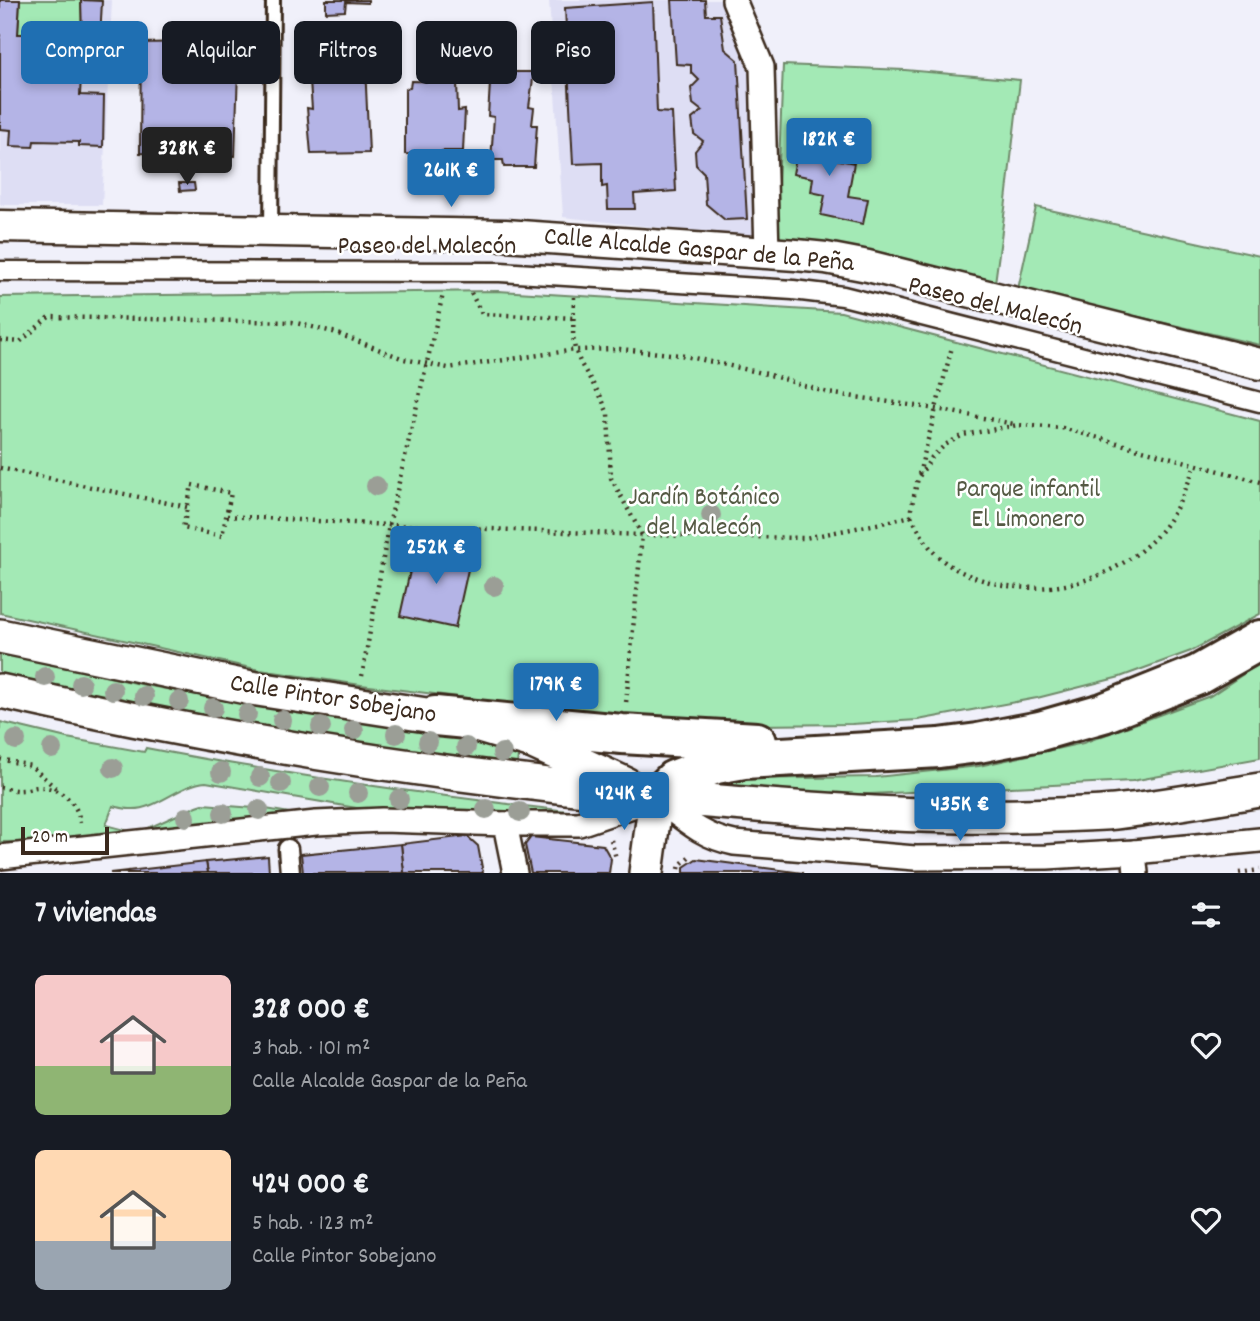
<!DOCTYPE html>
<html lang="es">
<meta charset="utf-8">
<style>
body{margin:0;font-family:Dekko,sans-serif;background:#242831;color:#f1f3f6;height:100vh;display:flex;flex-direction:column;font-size:26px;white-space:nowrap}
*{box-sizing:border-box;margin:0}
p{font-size:23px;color:#9ea1a6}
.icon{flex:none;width:38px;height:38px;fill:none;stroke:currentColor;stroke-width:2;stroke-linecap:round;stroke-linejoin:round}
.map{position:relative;height:873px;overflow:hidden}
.drawer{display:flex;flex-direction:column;background:#171b24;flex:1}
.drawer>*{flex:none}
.banner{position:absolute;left:21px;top:21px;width:700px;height:63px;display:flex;gap:14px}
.scale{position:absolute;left:21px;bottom:18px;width:88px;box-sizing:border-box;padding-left:7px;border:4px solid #3b2a1e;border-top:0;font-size:19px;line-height:24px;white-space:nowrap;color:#3b2a1e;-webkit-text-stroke:5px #fff;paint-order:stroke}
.price{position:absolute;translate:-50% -60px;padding:0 16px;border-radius:7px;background:#1f6fb2;color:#fff;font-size:23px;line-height:46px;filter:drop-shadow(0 2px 4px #0008)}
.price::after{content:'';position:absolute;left:50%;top:42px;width:21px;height:16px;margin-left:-10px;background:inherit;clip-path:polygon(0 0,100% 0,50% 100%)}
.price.current{background:#222;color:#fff}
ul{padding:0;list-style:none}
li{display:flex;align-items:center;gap:21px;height:175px;padding:0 35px}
li span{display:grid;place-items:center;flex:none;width:196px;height:140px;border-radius:10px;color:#555}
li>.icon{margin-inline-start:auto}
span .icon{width:84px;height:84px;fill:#fffc;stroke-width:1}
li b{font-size:30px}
h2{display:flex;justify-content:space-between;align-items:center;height:84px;padding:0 35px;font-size:30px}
.chip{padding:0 24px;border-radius:10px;background:#171b24;box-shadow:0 4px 10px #0003;font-size:24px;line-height:63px}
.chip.current{background:#1f6fb2;color:#fff}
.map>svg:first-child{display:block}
.built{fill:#dedef4}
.green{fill:#a3e9b5;stroke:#6f8a6a;stroke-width:2}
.building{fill:#b4b4e6;stroke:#3b2a1e;stroke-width:2}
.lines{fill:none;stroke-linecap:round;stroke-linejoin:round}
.service-casing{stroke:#3b2a1e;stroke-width:18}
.pedestrian-casing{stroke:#3b2a1e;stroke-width:23}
.minor-casing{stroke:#3b2a1e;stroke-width:28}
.tertiary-casing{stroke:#3b2a1e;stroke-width:35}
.secondary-casing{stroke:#3b2a1e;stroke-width:38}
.motorway-casing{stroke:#3b2a1e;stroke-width:44}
.path{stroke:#3b2a1e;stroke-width:4.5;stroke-dasharray:2 5;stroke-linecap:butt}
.service{stroke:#fff;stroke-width:12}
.pedestrian{stroke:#fff;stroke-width:18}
.minor{stroke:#fff;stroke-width:23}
.tertiary{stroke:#fff;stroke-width:30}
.secondary{stroke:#fff;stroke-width:33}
.motorway{stroke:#fff;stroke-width:38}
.tree{fill:#9b9e96}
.labels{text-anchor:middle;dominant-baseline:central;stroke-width:5;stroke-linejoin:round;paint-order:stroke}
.street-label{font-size:26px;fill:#3b2a1e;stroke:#fff}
.park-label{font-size:26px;fill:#555a44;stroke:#fff}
</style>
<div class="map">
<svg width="1260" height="873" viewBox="0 0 1260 873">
<rect width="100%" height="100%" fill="#f0f0fa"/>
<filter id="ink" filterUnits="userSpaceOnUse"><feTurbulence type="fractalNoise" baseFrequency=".0143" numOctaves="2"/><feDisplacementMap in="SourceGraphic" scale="14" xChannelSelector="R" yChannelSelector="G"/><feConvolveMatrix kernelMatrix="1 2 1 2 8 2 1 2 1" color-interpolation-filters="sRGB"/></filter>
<g filter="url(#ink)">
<g class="built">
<polygon points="0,0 112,0 102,205 0,205"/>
<polygon points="549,0 720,0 751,77 753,238 563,217"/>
</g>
<g class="green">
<polygon points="20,0 102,0 81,0 82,34 18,34"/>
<polygon points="783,65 905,70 1020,80 1006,201 995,283 885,254 776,238"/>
<polygon points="1036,207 1260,256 1260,345 1018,289"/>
<polygon points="498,291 841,312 1260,421 1260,614 1191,651 1120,677 1037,698 918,720 852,724 745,725 613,716 361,685 260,670 0,613 0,297"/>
<polygon points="0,653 145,685 236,702 332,718 463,736 518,754 517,767 257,729 0,677"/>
<polygon points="1260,663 1260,758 1132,781 850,795 728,787 729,779 876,777 979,766 1083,743 1210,696"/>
<path d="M 0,722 L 67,738 L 144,752 L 146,748 C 286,775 427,795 568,811 L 568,818 L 368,810 L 206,782 C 179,784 156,811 130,809 C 124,809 118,807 113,806 L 106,825 L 129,831 L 142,831 L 197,806 L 203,804 L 266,809 L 313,817 L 103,841 L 0,842 Z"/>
</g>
<g class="building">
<polygon points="0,0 20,0 18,34 82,34 81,0 102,1 98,77 81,76 80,95 104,96 103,147 79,146 79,142 34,141 33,147 10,146 11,130 0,129"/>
<polygon points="326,0 368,0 368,3 346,2 345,11 326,12"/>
<polygon points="672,0 705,0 706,15 720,15 725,49 738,60 747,219 725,220 706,204 704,173 696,165 695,151 703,141 694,134 692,119 702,111 693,104 691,88 699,80 691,72 691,65 676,64"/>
<polygon points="653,2 657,112 672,113 676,191 634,194 635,209 608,209 607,186 602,187 602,163 573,164 565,8"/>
<polygon points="239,41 235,156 140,153 141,43"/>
<polygon points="365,65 369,153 311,154 307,108 312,109 309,67 326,67 326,80 346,79 344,66"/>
<polygon points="491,67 510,68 510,72 534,72 529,107 534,108 532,125 537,125 534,167 504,167 503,160 491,160 494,117 488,116"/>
<polygon points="411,81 457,82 458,111 465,110 463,151 442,151 442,155 405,154 405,89 410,88"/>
<polygon points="801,130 830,135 826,157 854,163 848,196 868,199 863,224 821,215 825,195 811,192 813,178 793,174"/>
<polygon points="179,183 194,183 195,190 180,191"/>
<polygon points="416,544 471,556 455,628 400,616"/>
<polygon points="467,836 478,846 483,873 404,873 401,844"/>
<polygon points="531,837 603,845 611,859 609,873 531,873 525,845"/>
<polygon points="401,844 404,873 303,873 301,854"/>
<polygon points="268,856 269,873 208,873 206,862"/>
<polygon points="696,859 803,873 684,873 684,867"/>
<polygon points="206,862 208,873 110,873"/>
</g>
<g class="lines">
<defs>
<polyline id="service" points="271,231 273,0"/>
<g id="pedestrian">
<polyline points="0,271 500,272 793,290 843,296 867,302 1260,402"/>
<polyline points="288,849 290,873"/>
</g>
<g id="minor">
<polyline points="734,0 762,67 767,253"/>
<polyline points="505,824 515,873"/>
<polyline points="1134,852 1136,873"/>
<path d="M 0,857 L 316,823 L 382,820 L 505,824 L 579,824 L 656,798 C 683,818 700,836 734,843 L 915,858 L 1047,857 L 1134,852 L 1260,840"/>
</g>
<polyline id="tertiary" points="0,226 505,235 796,255 826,258 868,266 1260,364"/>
<g id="secondary">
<polyline points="0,636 251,688 459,720 533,742 625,784"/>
<path d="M 0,691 C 249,747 503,786 757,805 C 857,813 957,819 1057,815 C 1076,814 1096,814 1115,812 C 1163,807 1212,798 1260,790"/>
<polyline points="646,873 656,798"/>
</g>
<g id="motorway">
<polyline points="435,716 622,734 757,742"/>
<polyline points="656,798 674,780 716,764 744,759 939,748 978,743 1040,731 1103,713 1198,675 1260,640"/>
</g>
</defs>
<use href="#service" class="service-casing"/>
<use href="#pedestrian" class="pedestrian-casing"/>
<use href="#minor" class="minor-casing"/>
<use href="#tertiary" class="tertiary-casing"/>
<use href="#secondary" class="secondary-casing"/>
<use href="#motorway" class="motorway-casing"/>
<g class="path">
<polyline points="471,293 482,314 574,318"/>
<polyline points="574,297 573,336 575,350 581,364 601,397 608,414 611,478 642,535 626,703"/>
<polyline points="0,340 20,342 49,317 292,322 333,332 404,359 448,368 575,350 620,349 680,355 767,374 828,393 937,409 1014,424"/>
<polyline points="0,468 187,507"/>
<polyline points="919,474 952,347"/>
<polygon points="192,485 231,493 222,536 183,528"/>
<polyline points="227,516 389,525 642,535 805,538 882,523 911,516 911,509 918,478 932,457 945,445 963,435 1018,425 1062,428 1260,482"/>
<path d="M 911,516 C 920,532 927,547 941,559 C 950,567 963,573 974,577 C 1032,599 1100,587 1146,546 C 1171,525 1185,494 1195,464"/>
<polyline points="362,676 389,525 443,294"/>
<polyline points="0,759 31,766 59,791"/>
<path d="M 0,787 C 7,788 15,791 22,790 C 27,790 33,787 38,787 C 60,787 78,802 80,823"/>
<polyline points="611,840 616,858"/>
<polyline points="679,869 680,865 691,855"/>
<polyline points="1239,873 1260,870"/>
</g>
<use href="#service" class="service"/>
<use href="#pedestrian" class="pedestrian"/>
<use href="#minor" class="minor"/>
<use href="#tertiary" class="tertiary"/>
<use href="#secondary" class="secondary"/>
<use href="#motorway" class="motorway"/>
</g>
<g class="tree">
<circle cx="376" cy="486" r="10"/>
<circle cx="711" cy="515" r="10"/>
<circle cx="494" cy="586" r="10"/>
<circle cx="45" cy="677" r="10"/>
<circle cx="81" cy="684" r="10"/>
<circle cx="113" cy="690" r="10"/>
<circle cx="144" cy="696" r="10"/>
<circle cx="179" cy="701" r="10"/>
<circle cx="213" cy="708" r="10"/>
<circle cx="247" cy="714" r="10"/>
<circle cx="282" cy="720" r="10"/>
<circle cx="321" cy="727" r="10"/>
<circle cx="354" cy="730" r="10"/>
<circle cx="396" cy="734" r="10"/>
<circle cx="16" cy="740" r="10"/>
<circle cx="428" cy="742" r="10"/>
<circle cx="466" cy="747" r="10"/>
<circle cx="52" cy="749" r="10"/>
<circle cx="502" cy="753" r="10"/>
<circle cx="113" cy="768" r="10"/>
<circle cx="221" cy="772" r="10"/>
<circle cx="260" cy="777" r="10"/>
<circle cx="281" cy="783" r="10"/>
<circle cx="320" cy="787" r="10"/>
<circle cx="358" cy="793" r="10"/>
<circle cx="399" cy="799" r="10"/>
<circle cx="486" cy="809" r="10"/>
<circle cx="259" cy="810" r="10"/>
<circle cx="520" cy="812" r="10"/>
<circle cx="223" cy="813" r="10"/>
<circle cx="186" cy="817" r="10"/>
</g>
</g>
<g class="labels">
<g class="street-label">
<text x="427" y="247">Paseo del Malecón</text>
<text transform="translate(699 251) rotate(5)">Calle Alcalde Gaspar de la Peña</text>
<text transform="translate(995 307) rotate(14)">Paseo del Malecón</text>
<text transform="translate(333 700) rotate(9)">Calle Pintor Sobejano</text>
</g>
<g class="park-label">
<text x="1028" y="490">Parque infantil<tspan x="1028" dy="30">El Limonero</tspan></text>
<text x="704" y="498">Jardín Botánico<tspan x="704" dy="30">del Malecón</tspan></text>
</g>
</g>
</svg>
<div class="scale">20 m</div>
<b class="price" style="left:829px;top:178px">182K €</b>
<b class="price current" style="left:187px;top:187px">328K €</b>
<b class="price" style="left:451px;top:209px">261K €</b>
<b class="price" style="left:436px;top:586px">252K €</b>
<b class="price" style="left:556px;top:723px">179K €</b>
<b class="price" style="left:624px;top:832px">424K €</b>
<b class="price" style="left:960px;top:843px">435K €</b>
<div class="banner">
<a class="chip current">Comprar</a>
<a class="chip">Alquilar</a>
<a class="chip">Filtros</a>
<a class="chip">Nuevo</a>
<a class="chip">Piso</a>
</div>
</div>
<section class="drawer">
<h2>7 viviendas<svg class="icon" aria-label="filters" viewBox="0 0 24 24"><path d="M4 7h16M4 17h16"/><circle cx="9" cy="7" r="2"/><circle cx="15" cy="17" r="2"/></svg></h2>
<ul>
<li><span style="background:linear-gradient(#f6c9c9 65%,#8fb573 0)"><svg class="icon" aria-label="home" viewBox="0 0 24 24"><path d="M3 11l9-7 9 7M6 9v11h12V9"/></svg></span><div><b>328 000 €</b><p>3 hab. · 101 m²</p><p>Calle Alcalde Gaspar de la Peña</p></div><svg class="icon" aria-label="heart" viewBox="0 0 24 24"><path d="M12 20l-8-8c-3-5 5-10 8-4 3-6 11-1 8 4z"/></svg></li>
<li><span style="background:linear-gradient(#ffd9b3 65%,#9aa5b1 0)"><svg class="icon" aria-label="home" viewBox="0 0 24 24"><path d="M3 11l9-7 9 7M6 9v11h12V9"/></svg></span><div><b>424 000 €</b><p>5 hab. · 123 m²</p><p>Calle Pintor Sobejano</p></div><svg class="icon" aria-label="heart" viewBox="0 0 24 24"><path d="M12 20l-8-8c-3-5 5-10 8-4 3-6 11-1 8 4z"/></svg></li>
</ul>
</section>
